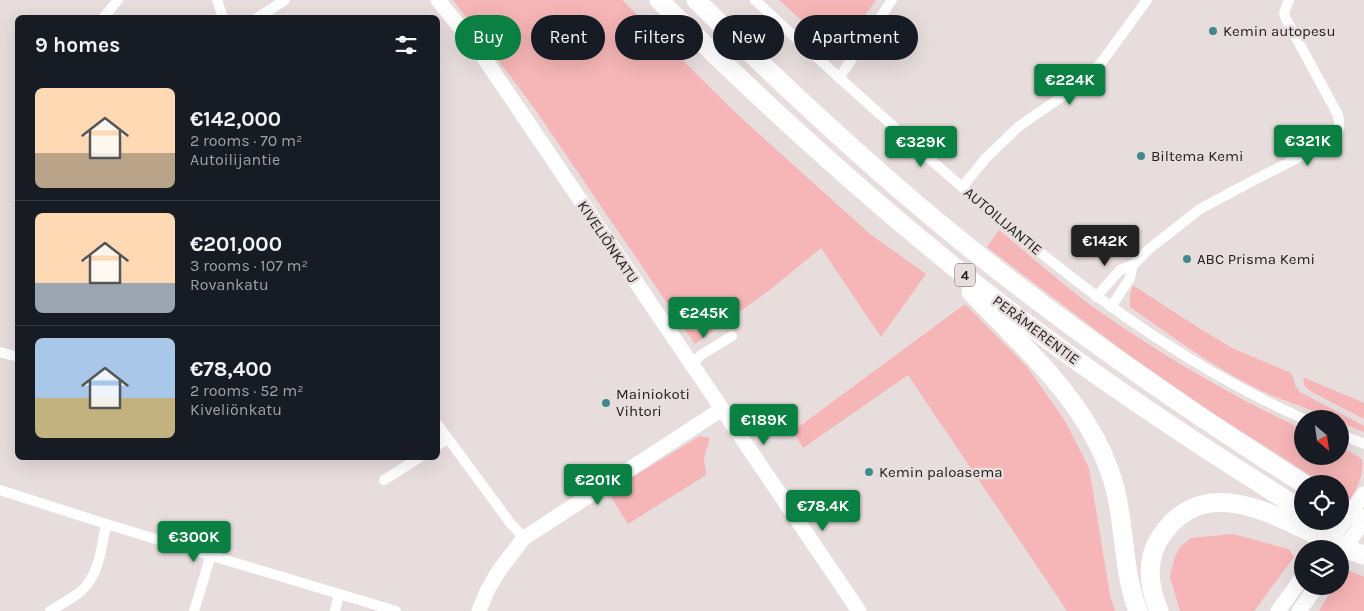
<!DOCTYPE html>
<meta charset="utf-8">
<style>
body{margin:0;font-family:Karla,sans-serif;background:#20242c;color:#f1f3f6;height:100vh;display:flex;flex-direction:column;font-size:19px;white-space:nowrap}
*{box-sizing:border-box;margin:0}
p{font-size:16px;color:#9ea1a6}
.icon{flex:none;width:28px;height:28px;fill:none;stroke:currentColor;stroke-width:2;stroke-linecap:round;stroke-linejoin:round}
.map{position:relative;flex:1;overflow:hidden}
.drawer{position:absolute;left:15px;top:15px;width:425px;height:445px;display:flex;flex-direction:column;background:#171b24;border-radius:8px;box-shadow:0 5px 20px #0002}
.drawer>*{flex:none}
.guide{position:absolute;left:455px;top:15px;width:475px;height:45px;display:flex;gap:10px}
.needle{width:32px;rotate:151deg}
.tools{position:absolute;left:1294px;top:410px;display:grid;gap:10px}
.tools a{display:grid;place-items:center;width:55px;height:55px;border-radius:50%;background:#171b24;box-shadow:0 5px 20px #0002;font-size:25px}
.price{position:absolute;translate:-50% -42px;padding:0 11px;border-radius:5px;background:#0b8043;color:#fff;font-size:16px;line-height:32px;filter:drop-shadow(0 1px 2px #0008)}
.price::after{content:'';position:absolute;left:50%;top:30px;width:15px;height:11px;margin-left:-8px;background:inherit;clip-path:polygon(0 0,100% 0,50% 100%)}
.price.selected{background:#222;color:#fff}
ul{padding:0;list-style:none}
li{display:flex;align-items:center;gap:15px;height:125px;padding:0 20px}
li+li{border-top:1px solid #363941}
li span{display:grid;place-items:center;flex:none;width:140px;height:100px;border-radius:8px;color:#555}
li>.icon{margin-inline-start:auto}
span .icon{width:60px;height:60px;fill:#fffc;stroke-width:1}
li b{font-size:21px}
h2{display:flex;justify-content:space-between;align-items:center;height:60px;padding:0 20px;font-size:21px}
.chip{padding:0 18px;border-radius:22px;background:#171b24;box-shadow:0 5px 20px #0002;font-size:18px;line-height:45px}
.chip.selected{background:#0b8043;color:#fff}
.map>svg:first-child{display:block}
.green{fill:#f6b5b6}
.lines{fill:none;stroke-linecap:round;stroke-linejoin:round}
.street{stroke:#fff;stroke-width:10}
.secondary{stroke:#fff;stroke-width:15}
.highway{stroke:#fff;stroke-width:19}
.poi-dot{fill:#41898b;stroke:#e8dddd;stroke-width:2}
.labels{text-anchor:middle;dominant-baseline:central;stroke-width:5;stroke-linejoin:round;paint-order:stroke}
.shield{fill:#e8dddd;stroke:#5f5959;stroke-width:1}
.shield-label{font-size:14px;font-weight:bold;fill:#242020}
.poi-label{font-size:15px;fill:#242020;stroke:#e8dddd;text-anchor:start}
.street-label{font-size:15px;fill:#242020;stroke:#e8dddd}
</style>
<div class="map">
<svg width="1364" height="611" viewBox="0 0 1364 611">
<rect width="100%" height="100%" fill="#e8dddd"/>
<g class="green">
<polygon points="453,0 622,0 738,115 870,234 926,274 881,337 821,248 771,289 695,344 534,108"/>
<polygon points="779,0 876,0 838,53"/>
<path d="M 999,230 C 1030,255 1060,283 1093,307 C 1160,354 1229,395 1302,429 L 1302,456 L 1340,456 L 1340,446 L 1362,459 C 1364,474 1358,488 1349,500 L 1340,494 L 1340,484 L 1324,484 L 1211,412 L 1122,350 L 987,247 Z"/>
<path d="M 1134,286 L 1199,328 L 1232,348 L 1291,373 L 1296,387 L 1300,392 L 1364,426 L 1364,432 L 1340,422 L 1340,419 L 1333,419 C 1307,407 1278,400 1252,386 C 1209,364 1170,335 1130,307 L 1130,295 L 1132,287 Z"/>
<polygon points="965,304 1028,368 1065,421 1089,468 1110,595 1115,611 1067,611 908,375 803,448 793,431"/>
<polygon points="1305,378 1364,403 1364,419 1310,391 1304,385 1303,379"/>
<polygon points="700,436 710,438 704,458 706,475 628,524 608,492"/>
<polygon points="1233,534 1289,549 1294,557 1254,611 1180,611 1170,577 1174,559 1180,547 1191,538"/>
<polygon points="1345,569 1364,577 1364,611 1319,611 1334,586 1340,586 1340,577"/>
</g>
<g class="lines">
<g class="street">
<polyline points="217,0 223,18"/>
<path d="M 755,0 C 813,55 872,107 931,160 C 1048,263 1161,355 1304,419"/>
<polyline points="103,18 118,0"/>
<polyline points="257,18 285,0"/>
<polyline points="839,78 892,0"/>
<polyline points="962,187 986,158 1018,127 1076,87 1101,63 1147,0"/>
<path d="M 1096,297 L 1120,270 L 1133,265 L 1149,249 L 1200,209 L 1243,186 L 1328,142 C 1339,135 1341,128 1338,115 L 1286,19 L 1284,13 L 1289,0"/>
<polyline points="1111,307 1130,278 1133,265"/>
<polyline points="0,352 18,357"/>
<polyline points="692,364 701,355 732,336"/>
<polyline points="438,425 511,524 524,538"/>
<polyline points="1340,434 1364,444"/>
<polyline points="438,445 447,439"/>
<polyline points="384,480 419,458"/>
<polyline points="0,490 106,524 396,611"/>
<path d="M 50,611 C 60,605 71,599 80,592 C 99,577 102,546 106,524"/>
<polyline points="194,611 211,555"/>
<polyline points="335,611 339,594"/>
</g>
<g class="secondary">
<polyline points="438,0 480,52 859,611"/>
<polyline points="1324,549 1364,494"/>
<polyline points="1340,554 1364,521"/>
<polyline points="479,611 487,591 500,569 524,538 722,409"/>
<polyline points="1278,611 1302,578"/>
<polyline points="1299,611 1317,586"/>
</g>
<g class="highway">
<path d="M 659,0 C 784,124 916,243 1058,347 C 1137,405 1219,458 1302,510"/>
<path d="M 696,0 C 776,79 858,156 944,227 C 1058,321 1179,405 1304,484"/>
<path d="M 971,292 C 1027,351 1093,406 1115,488 C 1125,528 1123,573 1138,611"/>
<polyline points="1340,506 1364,521"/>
<path d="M 1159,611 C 1148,585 1145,556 1164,532 C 1217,461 1304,538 1364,555"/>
</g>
</g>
<g class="poi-dot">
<circle cx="1213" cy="31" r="5"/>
<circle cx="1141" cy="156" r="5"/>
<circle cx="1187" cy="259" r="5"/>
<circle cx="606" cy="403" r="5"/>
<circle cx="869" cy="472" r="5"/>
</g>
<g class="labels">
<rect class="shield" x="955" y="263.5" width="20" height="23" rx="4"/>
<g class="shield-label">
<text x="965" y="275">4</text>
</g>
<g class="poi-label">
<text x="1223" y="31">Kemin autopesu</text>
<text x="1151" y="156">Biltema Kemi</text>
<text x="1197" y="259">ABC Prisma Kemi</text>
<text x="616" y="394">Mainiokoti<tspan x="616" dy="17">Vihtori</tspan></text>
<text x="879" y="472">Kemin paloasema</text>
</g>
<g class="street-label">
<text transform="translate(1003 221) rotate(40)">AUTOILIJANTIE</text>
<text transform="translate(608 242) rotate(56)">KIVELIÖNKATU</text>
<text transform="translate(1036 330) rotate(37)">PERÄMERENTIE</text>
</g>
</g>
</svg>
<div class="tools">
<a><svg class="needle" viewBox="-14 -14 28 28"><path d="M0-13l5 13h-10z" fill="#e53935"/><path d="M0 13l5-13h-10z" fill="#9ea1a6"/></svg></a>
<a><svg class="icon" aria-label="locate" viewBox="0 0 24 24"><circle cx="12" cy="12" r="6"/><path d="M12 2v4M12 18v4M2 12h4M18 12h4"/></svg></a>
<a><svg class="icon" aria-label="layers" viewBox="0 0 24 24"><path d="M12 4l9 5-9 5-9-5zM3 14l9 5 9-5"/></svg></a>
</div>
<b class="price" style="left:1070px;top:106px">€224K</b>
<b class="price" style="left:1308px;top:167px">€321K</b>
<b class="price" style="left:921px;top:168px">€329K</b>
<b class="price selected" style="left:1105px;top:267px">€142K</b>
<b class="price" style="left:704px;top:339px">€245K</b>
<b class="price" style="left:764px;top:446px">€189K</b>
<b class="price" style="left:598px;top:506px">€201K</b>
<b class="price" style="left:823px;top:532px">€78.4K</b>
<b class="price" style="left:194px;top:563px">€300K</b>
<div class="guide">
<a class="chip selected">Buy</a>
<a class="chip">Rent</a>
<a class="chip">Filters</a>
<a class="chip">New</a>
<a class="chip">Apartment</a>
</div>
<section class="drawer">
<h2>9 homes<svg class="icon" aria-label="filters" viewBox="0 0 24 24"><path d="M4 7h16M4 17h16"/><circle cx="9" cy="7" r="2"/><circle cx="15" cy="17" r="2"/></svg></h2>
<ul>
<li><span style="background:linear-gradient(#ffd9b3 65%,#b9a48a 0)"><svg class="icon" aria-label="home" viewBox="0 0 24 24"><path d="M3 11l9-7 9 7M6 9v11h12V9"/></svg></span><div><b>€142,000</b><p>2 rooms · 70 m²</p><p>Autoilijantie</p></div></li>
<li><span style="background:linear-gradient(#ffd9b3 70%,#9aa5b1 0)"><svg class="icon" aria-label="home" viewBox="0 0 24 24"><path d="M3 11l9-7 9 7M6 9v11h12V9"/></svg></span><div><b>€201,000</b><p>3 rooms · 107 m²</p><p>Rovankatu</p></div></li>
<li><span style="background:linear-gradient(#a9c7e8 60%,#c2b280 0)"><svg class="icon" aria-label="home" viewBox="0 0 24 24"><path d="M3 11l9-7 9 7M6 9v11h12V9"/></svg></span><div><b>€78,400</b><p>2 rooms · 52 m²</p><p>Kiveliönkatu</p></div></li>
</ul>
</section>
</div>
